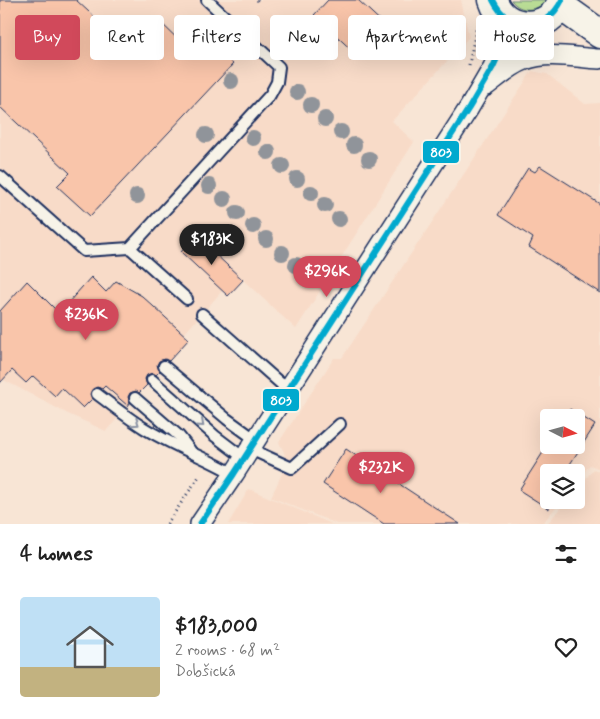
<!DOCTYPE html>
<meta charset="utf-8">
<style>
body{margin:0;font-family:Mynerve,sans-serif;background:#f2f2f2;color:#222;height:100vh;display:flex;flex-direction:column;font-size:19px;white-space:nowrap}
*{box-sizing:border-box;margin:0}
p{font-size:16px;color:#767676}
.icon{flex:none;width:28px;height:28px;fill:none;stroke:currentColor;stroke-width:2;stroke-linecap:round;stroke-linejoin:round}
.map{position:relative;height:524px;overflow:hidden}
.sheet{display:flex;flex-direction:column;background:#fff;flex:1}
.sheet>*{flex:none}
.hud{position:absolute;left:15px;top:15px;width:570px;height:45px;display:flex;gap:10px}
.needle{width:32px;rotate:96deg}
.controls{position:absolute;left:540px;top:409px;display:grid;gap:10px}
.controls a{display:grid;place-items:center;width:45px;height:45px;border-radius:5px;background:#fff;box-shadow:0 5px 20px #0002;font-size:25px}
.price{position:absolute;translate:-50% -42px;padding:0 11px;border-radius:18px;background:#d1495b;color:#fff;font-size:16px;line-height:32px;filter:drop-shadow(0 1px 2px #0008)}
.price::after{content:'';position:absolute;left:50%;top:30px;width:15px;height:11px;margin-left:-8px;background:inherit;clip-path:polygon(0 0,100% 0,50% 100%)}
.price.active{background:#222;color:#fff}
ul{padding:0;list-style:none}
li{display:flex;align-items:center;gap:15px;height:125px;padding:0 20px}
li+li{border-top:1px solid #e0e0e0}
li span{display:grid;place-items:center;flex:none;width:140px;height:100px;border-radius:5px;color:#555}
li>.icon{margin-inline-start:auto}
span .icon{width:60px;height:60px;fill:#fffc;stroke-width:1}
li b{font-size:21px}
h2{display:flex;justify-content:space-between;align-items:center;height:60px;padding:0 20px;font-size:21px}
.tag{padding:0 18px;border-radius:5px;background:#fff;box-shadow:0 5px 20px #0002;font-size:18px;line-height:45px}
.tag.active{background:#d1495b;color:#fff}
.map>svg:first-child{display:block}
.built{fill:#f8dbc8;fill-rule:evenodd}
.green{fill:#badd96;stroke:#6a867a}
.building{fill:#f9c5aa;stroke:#1b2f5e}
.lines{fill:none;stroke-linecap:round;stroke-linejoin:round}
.lane-casing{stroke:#1b2f5e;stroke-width:14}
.street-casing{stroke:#1b2f5e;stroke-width:22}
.secondary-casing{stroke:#1b2f5e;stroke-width:31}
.path{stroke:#1b2f5e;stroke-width:3;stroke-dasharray:1 4;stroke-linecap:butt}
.lane{stroke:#f7f3e8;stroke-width:10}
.street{stroke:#f7f3e8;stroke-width:19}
.secondary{stroke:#f7f3e8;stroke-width:28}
.bus-1-casing{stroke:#f7f3e8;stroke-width:10}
.bus-1{stroke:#00a9ce;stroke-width:6}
.tree{fill:#90949a}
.oneway{stroke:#8991a3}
.line-badge{stroke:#f7f3e8;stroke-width:2}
.badge-label{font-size:14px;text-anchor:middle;font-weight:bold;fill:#fff}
</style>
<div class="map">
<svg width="600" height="524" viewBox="0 0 600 524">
<rect width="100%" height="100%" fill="#f8e5d5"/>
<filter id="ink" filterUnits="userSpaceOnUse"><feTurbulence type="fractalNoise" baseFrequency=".02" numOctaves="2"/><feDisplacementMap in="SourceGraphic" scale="10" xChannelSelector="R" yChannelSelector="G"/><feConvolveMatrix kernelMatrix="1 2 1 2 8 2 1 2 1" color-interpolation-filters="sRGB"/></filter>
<g filter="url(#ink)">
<g class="built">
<polygon points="0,0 461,0 469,37 392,121 414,142 296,329 243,280 228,296 222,291 184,334 189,339 106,431 66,413 0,378"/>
<path d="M 532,71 L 547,74 L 585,104 L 600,103 L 600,469 L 590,465 L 576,482 L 576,472 L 549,472 L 549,500 L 562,500 L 542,524 L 337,524 L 271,497 L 286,465 L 284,452 L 279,442 L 334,358 L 342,358 ZM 549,418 L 576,418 L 576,445 L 549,445 Z"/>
<polygon points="594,469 600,472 600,524 547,524 567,500 576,500 576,490"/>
<polygon points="249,489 332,524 228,524"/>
</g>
<path class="green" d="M 511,0 L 547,0 C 537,12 521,13 511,0 Z"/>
<g class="building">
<polygon points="0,0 76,0 128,48 156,18 187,48 200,33 233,64 90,216 57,186 70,173 0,107"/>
<polygon points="328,0 358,0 387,27 358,56 314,15"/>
<polygon points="540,166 600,204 600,293 529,247 533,238 498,215 528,168 535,172"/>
<polygon points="196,236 243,280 228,296 181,252"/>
<polygon points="91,277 106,292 116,281 142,296 189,339 169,361 165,359 159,361 157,365 160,371 156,375 153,373 147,375 145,379 147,385 139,393 136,391 130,393 128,397 130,403 128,406 105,386 102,389 97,387 92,390 90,394 92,399 83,408 62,388 55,396 33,376 26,383 12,370 0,383 0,311 27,281 59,313"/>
<polygon points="570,409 595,425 565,472 549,472 549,509 519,490 549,443 549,445 576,445 576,418 565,418"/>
<polygon points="346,449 460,524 384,524 323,484"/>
</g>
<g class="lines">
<defs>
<g id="lane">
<polyline points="0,176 84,251 130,248 270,95 277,82 279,67 207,0"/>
<polyline points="130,248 187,299"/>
<polyline points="202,314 288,390"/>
<polyline points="164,366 227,419 256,440"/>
<polyline points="152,380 215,436 244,458"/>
<path d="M 97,394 C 113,406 128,418 144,428 C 173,446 205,457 234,474"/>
<polyline points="135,398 179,436 190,450"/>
<polyline points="250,449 292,468 340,424"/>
</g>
<g id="street">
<path d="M 486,86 C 498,77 511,65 525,60 C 548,51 576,58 600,59"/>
<polyline points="200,524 234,474 469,108 493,67 513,23"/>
</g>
<g id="secondary">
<path d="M 493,0 C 503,33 552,33 562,0"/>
<polyline points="561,6 600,34"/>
</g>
</defs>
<use href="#lane" class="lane-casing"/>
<use href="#street" class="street-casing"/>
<use href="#secondary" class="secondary-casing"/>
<g class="path">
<polyline points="257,0 259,2"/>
<polyline points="469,65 477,25"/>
<polyline points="167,524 200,475"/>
</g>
<use href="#lane" class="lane"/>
<use href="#street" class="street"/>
<use href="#secondary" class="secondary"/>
<defs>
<g id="bus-1">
<path d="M 493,0 C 509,33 546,33 562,0"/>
<polyline points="200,524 234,474 469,108 493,67 513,23"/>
</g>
</defs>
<use href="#bus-1" class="bus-1-casing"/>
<use href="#bus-1" class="bus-1"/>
</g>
<g class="tree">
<circle cx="231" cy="81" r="8"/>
<circle cx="297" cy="92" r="8"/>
<circle cx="311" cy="105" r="8"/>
<circle cx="325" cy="119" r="8"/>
<circle cx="341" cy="132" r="8"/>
<circle cx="206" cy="135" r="8"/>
<circle cx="253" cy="138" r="8"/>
<circle cx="354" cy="145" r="8"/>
<circle cx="268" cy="152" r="8"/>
<circle cx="369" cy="159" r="8"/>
<circle cx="282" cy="166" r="8"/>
<circle cx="297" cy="179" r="8"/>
<circle cx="209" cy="186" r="8"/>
<circle cx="311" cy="193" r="8"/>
<circle cx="137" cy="196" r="8"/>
<circle cx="224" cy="199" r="8"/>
<circle cx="325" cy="205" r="8"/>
<circle cx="237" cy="213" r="8"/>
<circle cx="339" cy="219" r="8"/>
<circle cx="253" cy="226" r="8"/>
<circle cx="266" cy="239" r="8"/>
<circle cx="282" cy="253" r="8"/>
<circle cx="296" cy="265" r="8"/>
</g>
<defs><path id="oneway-chevron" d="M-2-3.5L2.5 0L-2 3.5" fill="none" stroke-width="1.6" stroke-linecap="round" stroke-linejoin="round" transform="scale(1.25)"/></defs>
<g class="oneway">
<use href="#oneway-chevron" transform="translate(136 423) rotate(34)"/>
<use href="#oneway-chevron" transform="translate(201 424) rotate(42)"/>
</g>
</g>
<g class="line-badge">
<rect x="422" y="140" width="38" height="24" rx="5" fill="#00a9ce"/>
<rect x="262" y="388" width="38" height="24" rx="5" fill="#00a9ce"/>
</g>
<g class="badge-label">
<text x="441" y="157">803</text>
<text x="281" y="405">803</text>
</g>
</svg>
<div class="controls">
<a><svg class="needle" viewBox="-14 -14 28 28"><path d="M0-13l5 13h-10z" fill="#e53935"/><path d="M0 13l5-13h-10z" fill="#767676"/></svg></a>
<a><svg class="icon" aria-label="layers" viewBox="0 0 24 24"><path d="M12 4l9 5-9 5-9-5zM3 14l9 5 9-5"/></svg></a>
</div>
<b class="price active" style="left:212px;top:266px">$183K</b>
<b class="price" style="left:327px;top:298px">$296K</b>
<b class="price" style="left:86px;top:341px">$236K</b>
<b class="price" style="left:381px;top:494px">$232K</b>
<div class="hud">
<a class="tag active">Buy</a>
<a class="tag">Rent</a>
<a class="tag">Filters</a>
<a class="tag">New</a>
<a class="tag">Apartment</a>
<a class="tag">House</a>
</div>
</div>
<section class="sheet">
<h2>4 homes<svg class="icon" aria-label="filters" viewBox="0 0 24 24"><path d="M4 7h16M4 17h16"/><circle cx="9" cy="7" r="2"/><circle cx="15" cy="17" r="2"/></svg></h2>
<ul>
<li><span style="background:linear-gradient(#bfe0f5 70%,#c2b280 0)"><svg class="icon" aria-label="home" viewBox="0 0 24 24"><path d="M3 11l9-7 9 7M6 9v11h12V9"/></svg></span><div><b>$183,000</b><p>2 rooms · 68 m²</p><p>Dobšická</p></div><svg class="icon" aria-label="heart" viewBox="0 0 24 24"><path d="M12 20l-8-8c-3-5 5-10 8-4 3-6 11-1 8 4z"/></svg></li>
</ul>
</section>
